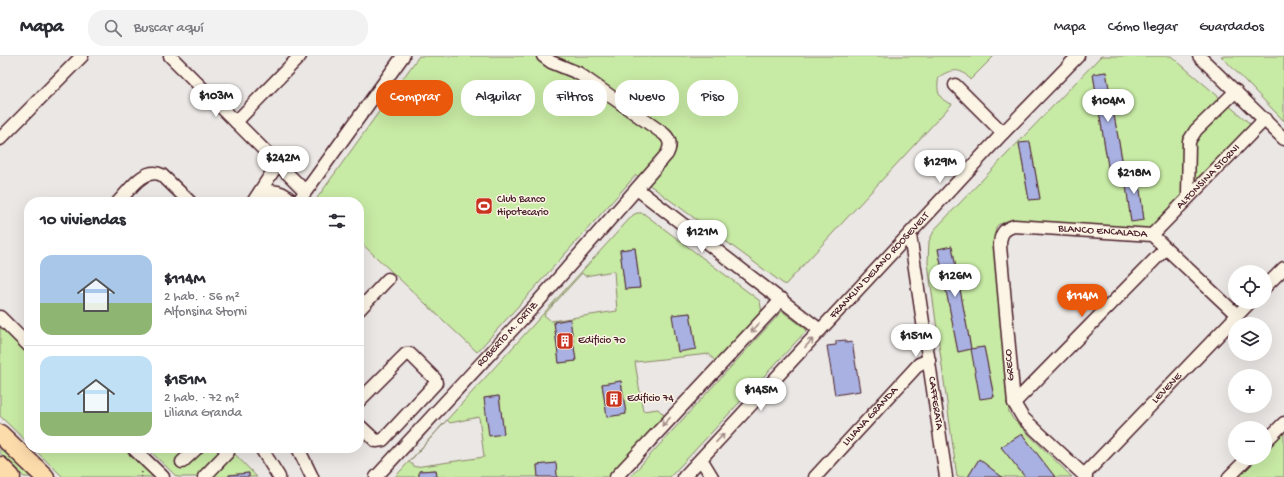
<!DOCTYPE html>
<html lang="es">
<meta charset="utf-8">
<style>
body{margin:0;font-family:"Gochi Hand",sans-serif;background:#f2f2f3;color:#2b2b33;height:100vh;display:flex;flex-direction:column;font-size:15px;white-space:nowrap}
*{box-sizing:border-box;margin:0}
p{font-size:13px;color:#7c7c81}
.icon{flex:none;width:22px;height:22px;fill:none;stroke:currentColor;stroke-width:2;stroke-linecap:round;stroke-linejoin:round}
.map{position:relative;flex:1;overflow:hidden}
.panel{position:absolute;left:24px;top:141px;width:340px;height:256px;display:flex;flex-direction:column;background:#fff;border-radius:16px;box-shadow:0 4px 16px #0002}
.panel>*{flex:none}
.hud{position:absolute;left:376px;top:24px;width:380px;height:36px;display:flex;gap:8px}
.tools{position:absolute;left:1228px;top:209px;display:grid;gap:8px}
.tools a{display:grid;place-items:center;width:44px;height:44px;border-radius:50%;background:#fff;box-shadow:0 4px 16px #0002;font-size:20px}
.price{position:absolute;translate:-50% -34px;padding:0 9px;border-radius:14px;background:#fff;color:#222;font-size:13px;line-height:26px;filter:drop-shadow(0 1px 2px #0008)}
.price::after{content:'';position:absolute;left:50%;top:24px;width:12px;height:9px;margin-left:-6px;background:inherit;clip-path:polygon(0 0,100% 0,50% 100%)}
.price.selected{background:#ea580c;color:#fff}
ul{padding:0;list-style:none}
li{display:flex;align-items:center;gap:12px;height:100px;padding:0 16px}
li+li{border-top:1px solid #e1e1e2}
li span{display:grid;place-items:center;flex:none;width:112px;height:80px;border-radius:12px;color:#555}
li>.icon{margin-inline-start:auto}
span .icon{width:48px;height:48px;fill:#fffc;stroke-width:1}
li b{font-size:17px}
h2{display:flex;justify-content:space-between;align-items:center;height:48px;padding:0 16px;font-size:17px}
.pill{padding:0 14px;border-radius:16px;background:#fff;box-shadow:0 4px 16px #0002;font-size:14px;line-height:36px}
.pill.selected{background:#ea580c;color:#fff}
header{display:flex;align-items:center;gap:24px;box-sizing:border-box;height:56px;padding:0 20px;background:#fff;border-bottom:1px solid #e1e1e2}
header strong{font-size:19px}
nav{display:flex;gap:22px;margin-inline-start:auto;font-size:14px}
.search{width:280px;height:36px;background:#f2f2f3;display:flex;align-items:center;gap:10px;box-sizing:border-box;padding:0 14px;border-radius:16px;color:#7c7c81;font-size:15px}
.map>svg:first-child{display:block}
.green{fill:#c7eaa4;stroke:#888468;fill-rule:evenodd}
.building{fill:#a8b1e1;stroke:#4a1f2b}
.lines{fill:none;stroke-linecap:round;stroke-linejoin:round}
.minor-casing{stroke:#4a1f2b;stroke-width:15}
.highway-casing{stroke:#4a1f2b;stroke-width:21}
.path{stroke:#4a1f2b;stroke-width:2;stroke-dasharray:1 3;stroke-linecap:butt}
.minor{stroke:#fcf5e5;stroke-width:12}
.highway{stroke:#fddcac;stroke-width:18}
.oneway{stroke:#a38a88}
.labels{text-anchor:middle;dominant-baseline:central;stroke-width:3;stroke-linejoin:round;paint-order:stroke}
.street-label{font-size:11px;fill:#4a1f2b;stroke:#fcf5e5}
.poi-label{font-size:11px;fill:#4a1f2b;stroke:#fcf5e5;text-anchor:start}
</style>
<header>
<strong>Mapa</strong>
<div class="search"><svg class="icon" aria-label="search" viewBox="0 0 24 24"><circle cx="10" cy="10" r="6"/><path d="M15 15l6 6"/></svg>Buscar aquí</div>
<nav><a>Mapa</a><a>Cómo llegar</a><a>Guardados</a></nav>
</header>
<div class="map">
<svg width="1284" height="421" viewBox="0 0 1284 421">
<rect width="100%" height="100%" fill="#ebe7e4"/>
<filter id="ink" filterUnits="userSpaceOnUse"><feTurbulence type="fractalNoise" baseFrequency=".025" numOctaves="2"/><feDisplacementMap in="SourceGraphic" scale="8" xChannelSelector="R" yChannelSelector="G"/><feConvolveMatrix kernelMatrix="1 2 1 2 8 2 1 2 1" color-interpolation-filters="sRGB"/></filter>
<g filter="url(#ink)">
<g class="green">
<path d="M 419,0 L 994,0 L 970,24 C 962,11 950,13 939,21 C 936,34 938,44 952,48 L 785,229 L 636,119 L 477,296 L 359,185 L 359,146 L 315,145 Z"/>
<path d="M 1101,0 L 1171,0 L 1254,71 L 1151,176 L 1011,167 L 999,168 L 996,171 L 995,179 L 1009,356 L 1013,363 L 1072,421 L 1055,421 L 1022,378 L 1001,391 L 1025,421 L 1002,421 L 979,403 L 968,421 L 957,421 L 928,207 L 929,185 L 935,173 ZM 1106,16 L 1124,113 L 1109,116 L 1093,18 ZM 1030,86 L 1040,142 L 1029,144 L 1019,88 ZM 1137,112 L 1144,164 L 1131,165 L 1124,114 ZM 952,190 L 971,293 L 958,296 L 938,193 ZM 984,291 L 994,340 L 994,341 L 972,293 Z"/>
<polygon points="1221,0 1284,0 1284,65"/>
<path d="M 637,157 L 643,157 L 760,245 L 762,257 L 609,421 L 557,421 L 556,407 L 537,409 L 538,421 L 437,421 L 436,414 L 419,415 L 419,421 L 395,421 L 633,159 ZM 635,192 L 640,232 L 625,233 L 620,194 ZM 614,215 L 617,255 L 551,265 L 544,259 L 582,217 L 585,220 ZM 690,257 L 696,293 L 673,259 ZM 570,264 L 576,305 L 559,307 L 554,266 ZM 709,298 L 716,306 L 665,360 L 658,353 L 643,355 L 635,306 ZM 621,325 L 626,358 L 607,360 L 602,328 ZM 499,340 L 504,378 L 484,342 ZM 479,361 L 484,401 L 415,411 L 409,406 L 447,364 L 450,367 Z"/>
<polygon points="782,255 807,274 670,421 630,421"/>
<polygon points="0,270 29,299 29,388 0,360"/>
<polygon points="1284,376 1284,421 1237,421 1257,402 1265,402 1265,394"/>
<polygon points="0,390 33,421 24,421 0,397"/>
<polygon points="33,392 124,392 154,421 63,421"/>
<polygon points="147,392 229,392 257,421 249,421 249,417 229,419 229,421 177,421"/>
</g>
<g class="building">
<polygon points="1106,16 1124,114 1109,116 1093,18"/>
<polygon points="1030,86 1040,143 1029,144 1019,87"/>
<polygon points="1137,112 1144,164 1131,166 1124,114"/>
<polygon points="952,190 971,293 958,296 938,193"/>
<polygon points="635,192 640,232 625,233 620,194"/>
<polygon points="690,257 696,293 678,296 672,259"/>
<polygon points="570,263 576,305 559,307 554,266"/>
<polygon points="846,284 846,287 852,286 860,335 835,339 827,290 836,289 836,285"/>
<polygon points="984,291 994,341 980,343 971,293"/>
<polygon points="621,325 626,358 607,361 602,328"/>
<polygon points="499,340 504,378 489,380 484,342"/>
<polygon points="1022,378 1055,421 1025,421 1001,391"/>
<polygon points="979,403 1002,421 968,421"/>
<polygon points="556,407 557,421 538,421 537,409"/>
<polygon points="436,414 437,421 419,421 419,415"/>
<polygon points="249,417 249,421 229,421 229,419"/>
</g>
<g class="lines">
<defs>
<g id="minor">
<polyline points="170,0 305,135"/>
<polyline points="1199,0 1284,83"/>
<polyline points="955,29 1003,77"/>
<polyline points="236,66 300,0"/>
<polyline points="0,83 82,0"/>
<polyline points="637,133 820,274"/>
<path d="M 260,136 C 273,134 284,135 292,146"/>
<polyline points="1188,140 1189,85 1196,74 1236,35"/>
<path d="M 118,146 C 129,135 144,110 162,119 L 190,146"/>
<polyline points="253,146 277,109"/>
<polyline points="298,146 403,0"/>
<path id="s1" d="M 910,179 L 946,421"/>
<path id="s2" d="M 1152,179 L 1265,63"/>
<polyline points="1265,231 1284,212"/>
<polyline points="359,254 388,223"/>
<polyline points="0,261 29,290"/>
<polyline points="359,345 406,298 410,298 435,323 436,327 383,384 376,385 359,369"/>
<polyline points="1014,347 1165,193"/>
<polyline points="1265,386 1284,367"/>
<polyline points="133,392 163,421"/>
<polyline points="261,392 279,421"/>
<polyline points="298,392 312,421"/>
<polyline points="701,403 712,421"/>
<polyline points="182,406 197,392"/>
<path id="s3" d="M 1084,419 L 1250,246"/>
<polyline points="204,421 228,396 224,392"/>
<path id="s4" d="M 376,421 L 536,248 L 667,98 C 671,90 671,84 664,78 L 578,17 L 551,6 L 543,0"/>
<polyline points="616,421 782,243"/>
<path id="s5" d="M 684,421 L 1003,77 L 1078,0"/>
<path id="s6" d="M 815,421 L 919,308 L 929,304"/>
<path id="s7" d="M 1086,421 L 1023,362 L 1014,347 L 1000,190 C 1000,179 1003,173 1014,170 L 1152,179 L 1237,259"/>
<polyline points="1229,421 1248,402"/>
</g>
<g id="highway">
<polyline points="0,378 45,421"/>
<polyline points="0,410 11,421"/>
</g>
</defs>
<use href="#minor" class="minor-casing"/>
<use href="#highway" class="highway-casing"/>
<polyline class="path" points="141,421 142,416"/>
<use href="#minor" class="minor"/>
<use href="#highway" class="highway"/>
</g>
<defs><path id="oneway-shaft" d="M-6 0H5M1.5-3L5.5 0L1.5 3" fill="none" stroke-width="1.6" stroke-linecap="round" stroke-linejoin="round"/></defs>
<g class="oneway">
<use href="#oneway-shaft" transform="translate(755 272) rotate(133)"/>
<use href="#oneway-shaft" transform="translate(809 287) rotate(-47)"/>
<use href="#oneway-shaft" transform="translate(666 366) rotate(133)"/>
<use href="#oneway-shaft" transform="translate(720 382) rotate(-47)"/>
</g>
</g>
<defs>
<symbol id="stadium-square" viewBox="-11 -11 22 22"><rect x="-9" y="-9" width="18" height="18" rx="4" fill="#c8321e" stroke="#fcf5e5"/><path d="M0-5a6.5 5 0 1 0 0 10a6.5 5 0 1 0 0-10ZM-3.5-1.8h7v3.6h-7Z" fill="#fff"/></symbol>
<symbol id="building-square" viewBox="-11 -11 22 22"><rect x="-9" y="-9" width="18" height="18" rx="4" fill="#c8321e" stroke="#fcf5e5"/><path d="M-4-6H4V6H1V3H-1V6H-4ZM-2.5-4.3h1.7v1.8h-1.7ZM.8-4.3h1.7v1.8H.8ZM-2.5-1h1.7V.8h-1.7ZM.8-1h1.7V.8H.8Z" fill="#fff"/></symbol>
</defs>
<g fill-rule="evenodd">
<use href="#stadium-square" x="474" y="140" width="20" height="20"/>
<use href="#building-square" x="555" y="275" width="20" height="20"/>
<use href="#building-square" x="604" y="333" width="20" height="20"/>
</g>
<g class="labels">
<g class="street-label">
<text stroke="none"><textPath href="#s2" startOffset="81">ALFONSINA STORNI</textPath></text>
<text stroke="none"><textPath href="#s7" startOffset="377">BLANCO ENCALADA</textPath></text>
<text stroke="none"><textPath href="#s5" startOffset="288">FRANKLIN DELANO ROOSEVELT</textPath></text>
<text stroke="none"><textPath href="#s4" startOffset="194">ROBERTO M. ORTIZ</textPath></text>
<text transform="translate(1010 309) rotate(-95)">GRECO</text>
<text stroke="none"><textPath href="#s3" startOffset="120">LEVENE</textPath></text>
<text stroke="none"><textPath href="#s1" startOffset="170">CAFFERATA</textPath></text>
<text stroke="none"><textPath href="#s6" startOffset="82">LILIANA GRANDA</textPath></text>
</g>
<g class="poi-label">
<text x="497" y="144">Club Banco<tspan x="497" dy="13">Hipotecario</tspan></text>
<text x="578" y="285">Edificio 70</text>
<text x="627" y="343">Edificio 74</text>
</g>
</g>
</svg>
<div class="tools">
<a><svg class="icon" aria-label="locate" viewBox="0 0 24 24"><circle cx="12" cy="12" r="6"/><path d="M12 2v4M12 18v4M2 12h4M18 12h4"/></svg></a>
<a><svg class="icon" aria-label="layers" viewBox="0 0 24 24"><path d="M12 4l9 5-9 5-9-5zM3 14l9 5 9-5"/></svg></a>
<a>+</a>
<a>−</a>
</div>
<b class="price" style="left:216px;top:62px">$103M</b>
<b class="price" style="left:1108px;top:67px">$104M</b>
<b class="price" style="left:283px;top:124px">$242M</b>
<b class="price" style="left:940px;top:128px">$129M</b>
<b class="price" style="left:1134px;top:139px">$218M</b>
<b class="price" style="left:702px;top:198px">$121M</b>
<b class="price" style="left:955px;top:242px">$126M</b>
<b class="price selected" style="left:1082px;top:262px">$114M</b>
<b class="price" style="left:916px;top:302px">$151M</b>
<b class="price" style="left:761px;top:356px">$145M</b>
<div class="hud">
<a class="pill selected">Comprar</a>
<a class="pill">Alquilar</a>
<a class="pill">Filtros</a>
<a class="pill">Nuevo</a>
<a class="pill">Piso</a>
</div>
<section class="panel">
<h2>10 viviendas<svg class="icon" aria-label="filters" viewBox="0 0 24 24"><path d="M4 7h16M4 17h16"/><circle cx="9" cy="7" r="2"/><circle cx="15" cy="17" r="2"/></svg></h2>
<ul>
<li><span style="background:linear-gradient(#a9c7e8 60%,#8fb573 0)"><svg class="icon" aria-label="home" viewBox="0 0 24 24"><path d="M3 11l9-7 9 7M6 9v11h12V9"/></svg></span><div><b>$114M</b><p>2 hab. · 56 m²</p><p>Alfonsina Storni</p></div></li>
<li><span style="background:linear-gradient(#bfe0f5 70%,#8fb573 0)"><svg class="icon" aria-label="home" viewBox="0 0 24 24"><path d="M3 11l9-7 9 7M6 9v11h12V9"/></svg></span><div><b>$151M</b><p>2 hab. · 72 m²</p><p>Liliana Granda</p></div></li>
</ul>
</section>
</div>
